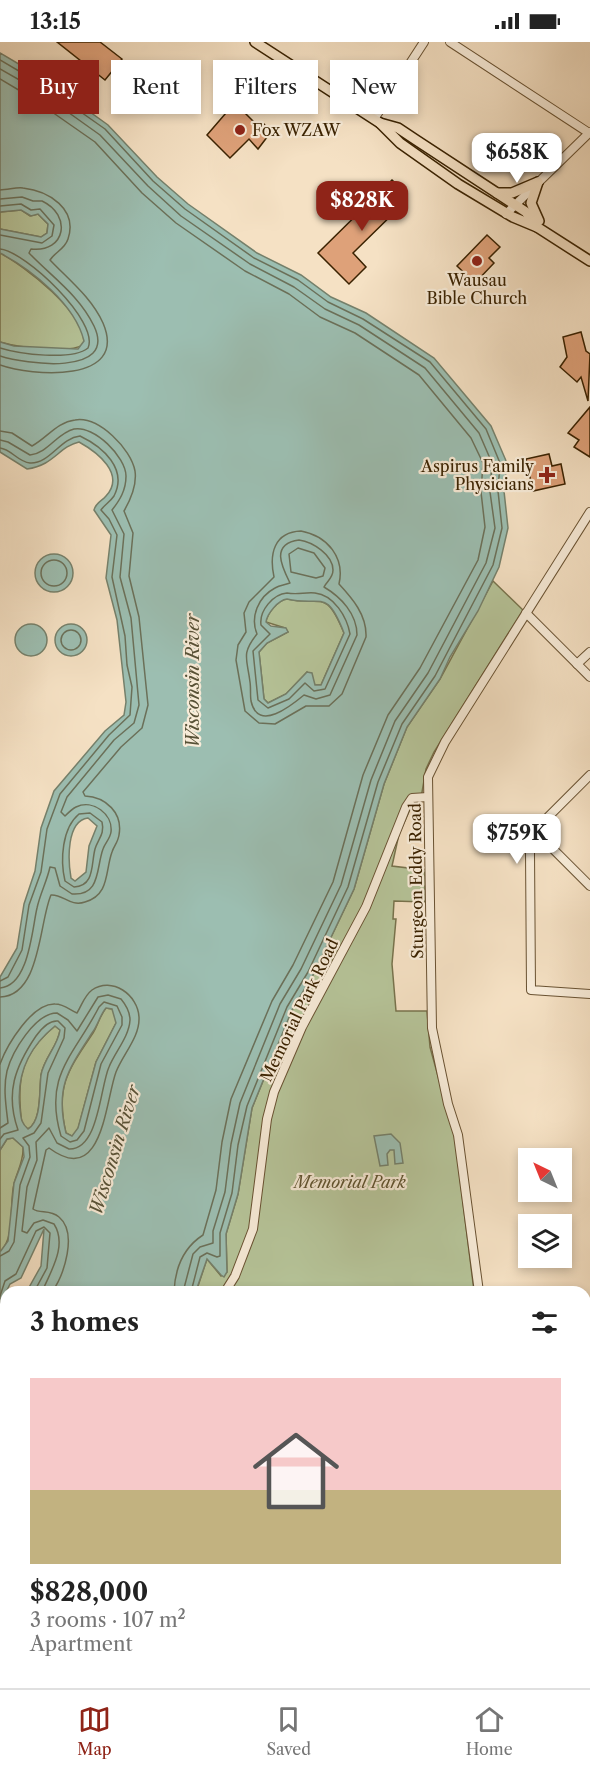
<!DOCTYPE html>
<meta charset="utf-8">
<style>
body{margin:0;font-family:"Libre Caslon Text",serif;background:#f2f2f2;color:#222;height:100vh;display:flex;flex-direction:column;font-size:22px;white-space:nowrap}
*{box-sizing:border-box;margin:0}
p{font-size:20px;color:#767676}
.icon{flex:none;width:33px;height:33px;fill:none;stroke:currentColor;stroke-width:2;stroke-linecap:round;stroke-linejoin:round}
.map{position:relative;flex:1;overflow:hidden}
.drawer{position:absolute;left:0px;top:1244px;width:591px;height:404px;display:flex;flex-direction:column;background:#fff;border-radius:18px 18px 0 0;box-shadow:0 3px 9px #0003}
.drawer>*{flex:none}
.guide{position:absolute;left:18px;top:18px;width:555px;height:54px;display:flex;gap:12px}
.needle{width:39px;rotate:317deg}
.fabs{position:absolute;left:518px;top:1106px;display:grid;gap:12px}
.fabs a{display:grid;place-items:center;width:54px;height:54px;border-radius:0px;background:#fff;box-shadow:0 3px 9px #0003;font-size:30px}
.price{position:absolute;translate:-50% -51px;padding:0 14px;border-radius:12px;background:#fff;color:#222;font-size:20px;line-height:39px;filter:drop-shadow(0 2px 3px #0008)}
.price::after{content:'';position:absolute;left:50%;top:36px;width:18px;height:14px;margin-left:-9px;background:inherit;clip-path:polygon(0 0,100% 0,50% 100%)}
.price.current{background:#8f2418;color:#fff}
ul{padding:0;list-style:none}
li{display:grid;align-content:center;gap:12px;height:318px;padding:0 30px}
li+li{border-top:2px solid #e0e0e0}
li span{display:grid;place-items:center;height:186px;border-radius:0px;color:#555}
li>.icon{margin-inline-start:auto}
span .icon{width:108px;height:108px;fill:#fffc;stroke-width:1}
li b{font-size:26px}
h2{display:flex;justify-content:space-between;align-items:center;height:72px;padding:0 30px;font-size:26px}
.tag{padding:0 21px;border-radius:0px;background:#fff;box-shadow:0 3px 9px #0003;font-size:21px;line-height:54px}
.tag.current{background:#8f2418;color:#fff}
.status{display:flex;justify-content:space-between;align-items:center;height:42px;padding:0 30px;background:#fff;direction:ltr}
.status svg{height:16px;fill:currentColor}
.tabs{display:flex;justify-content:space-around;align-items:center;height:84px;border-top:2px solid #e0e0e0;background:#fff;font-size:16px;color:#767676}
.tabs a{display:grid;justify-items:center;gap:3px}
.tabs .current{color:#8f2418}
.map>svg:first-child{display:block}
.green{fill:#b6c499;stroke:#78734d;stroke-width:1.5}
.water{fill:#9cbeb1;stroke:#75806b;stroke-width:1.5;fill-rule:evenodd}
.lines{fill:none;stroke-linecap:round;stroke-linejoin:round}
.shore{stroke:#6b7059;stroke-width:1.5}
.building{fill:#dea179;stroke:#3a2201;stroke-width:1.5}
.minor-casing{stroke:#695232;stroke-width:10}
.major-casing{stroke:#3a2201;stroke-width:12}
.minor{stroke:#f8ecd9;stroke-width:8}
.major{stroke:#f5e1c4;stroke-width:9}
.poi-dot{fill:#8f2418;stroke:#f8ecd9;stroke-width:2}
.labels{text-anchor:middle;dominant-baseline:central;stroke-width:4.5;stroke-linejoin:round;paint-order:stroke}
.poi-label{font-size:16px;fill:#3a2201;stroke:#f8ecd9;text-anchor:start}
.street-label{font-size:16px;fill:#3a2201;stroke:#f8ecd9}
.park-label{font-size:16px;font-style:italic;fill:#5f532f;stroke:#f8ecd9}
.water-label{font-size:18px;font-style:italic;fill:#575136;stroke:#f8ecd9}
</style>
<div class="status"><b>13:15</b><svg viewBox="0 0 49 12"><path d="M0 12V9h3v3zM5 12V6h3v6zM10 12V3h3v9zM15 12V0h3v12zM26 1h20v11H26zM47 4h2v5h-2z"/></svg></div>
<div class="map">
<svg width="590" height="1646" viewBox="0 0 590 1646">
<rect width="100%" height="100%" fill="#f5e1c4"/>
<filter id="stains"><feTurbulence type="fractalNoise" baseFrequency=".00333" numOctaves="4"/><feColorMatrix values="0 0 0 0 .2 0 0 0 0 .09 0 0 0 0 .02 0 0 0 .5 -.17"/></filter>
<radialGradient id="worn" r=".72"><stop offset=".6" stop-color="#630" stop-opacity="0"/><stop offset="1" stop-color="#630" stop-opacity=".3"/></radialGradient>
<g class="green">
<polygon points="21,168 30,174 38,172 48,182 47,191 41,195 0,187 0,170"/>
<path d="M 0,211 C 25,224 86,271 84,302 C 70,313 17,305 0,300 Z"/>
<polygon points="493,539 523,568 434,710 426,727 420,762 412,763 399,792 392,824 425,828 425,860 394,859 393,877 396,877 392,922 396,969 427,969 430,1005 455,1096 474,1249 244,1250 240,1247 237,1249 196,1250 207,1217 221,1234 227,1230 226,1192 238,1152 252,1066 292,968 313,933 354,847 384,742 407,685 440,637"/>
<path d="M 287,557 C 322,565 325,545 344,591 L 321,643 L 315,643 L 307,630 L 286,652 L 268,661 L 264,657 L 259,610 L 267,601 L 288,590 L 285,586 L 266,580 C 267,572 278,558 287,557 Z"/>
<path d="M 106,966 L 112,967 L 117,976 L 116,981 L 96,1020 L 78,1087 L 73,1095 L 66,1091 C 55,1045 68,1028 93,991 C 98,983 100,973 106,966 Z"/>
<path d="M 55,984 L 60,988 C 58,1004 44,1016 41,1033 C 39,1048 42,1079 28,1087 L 22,1082 C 16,1039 20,1013 55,984 Z"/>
<path d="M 13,1096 L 23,1105 C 24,1119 17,1129 14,1142 C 9,1162 16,1195 0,1210 L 0,1108 L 7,1097 Z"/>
</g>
<g class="water">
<path d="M 0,11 L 44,37 L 108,83 L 157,135 L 188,162 L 257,211 L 301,233 L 331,255 L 366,271 L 434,316 L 491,384 L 507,421 L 504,449 L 508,486 L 499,525 L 478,569 L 450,615 L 440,637 L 407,685 L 384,742 L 354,847 L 313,933 L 292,968 L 252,1066 L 238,1152 L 226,1192 L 227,1230 L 224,1235 L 221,1233 L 207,1217 L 196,1249 L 27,1249 L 41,1224 L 44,1187 L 21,1236 L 10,1242 L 0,1263 L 0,1210 L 8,1199 L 14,1141 L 24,1115 L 23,1105 L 13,1096 L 7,1097 L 0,1108 L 0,935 L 17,906 L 24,862 L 35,829 L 41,786 L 54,749 L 105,689 L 124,673 L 126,660 L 117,578 L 106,536 L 111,493 L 94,468 C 96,460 102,459 106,454 C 126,432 97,410 79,400 C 58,405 55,423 27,427 L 0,410 L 0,300 L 14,304 L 78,307 L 84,299 C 75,262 32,228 0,211 L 0,187 L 41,195 L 47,191 L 48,182 L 38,172 L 31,174 L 21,168 L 0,170 ZM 287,557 C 322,565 326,545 344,591 L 321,643 L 315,643 L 312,631 L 307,630 L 286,652 L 268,661 L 264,657 L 259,610 L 267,601 L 288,590 L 286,586 L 271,584 L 266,580 C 267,572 278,558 287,557 ZM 88,776 L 97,784 L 89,804 L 86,830 L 75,839 L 71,836 C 68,819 66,779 88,776 ZM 106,966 L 112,967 L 116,981 L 96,1020 L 78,1086 L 72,1094 L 66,1091 C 55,1045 68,1028 92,991 C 98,983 100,973 106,966 ZM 55,984 L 60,988 C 58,1004 44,1016 41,1033 C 39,1048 42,1079 28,1087 C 21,1081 21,1076 20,1067 C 16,1033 29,1005 55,984 Z"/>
<circle cx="54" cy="531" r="19"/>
<circle cx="71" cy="598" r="16"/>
<circle cx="31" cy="598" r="16"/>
<polygon points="391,1092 400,1101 403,1121 395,1122 394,1108 390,1108 387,1112 388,1123 380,1124 374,1094"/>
<polygon points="6,1275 6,1641 181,1641 181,1646 0,1646 0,1279"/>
<polygon points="216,1641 286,1641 289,1646 215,1646"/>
</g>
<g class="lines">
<g class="shore">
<polyline points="0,18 41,42 105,87 153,139 185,167 254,216 298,238 328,260 363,277 430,320 486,387 500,421 498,449 502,486 493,523 435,634 402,682 378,740 348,845 308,930 287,965 247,1064 238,1103 232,1151 220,1191 220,1214 217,1215 207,1211 200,1215 191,1250"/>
<polyline points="0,27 37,48 100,93 148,144 181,174 250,222 294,245 325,267 359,283 425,326 479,391 492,421 490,450 495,486 486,521 428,631 395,679 371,738 341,843 301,927 280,962 240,1061 231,1102 225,1150 213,1189 213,1201 200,1205 193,1212 183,1250"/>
<path d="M 0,37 L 32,56 L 95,100 L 142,151 L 176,181 L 245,229 L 289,252 L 320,275 L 355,291 L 419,333 L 471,396 L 483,421 L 481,450 L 485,485 L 478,518 L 420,626 L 388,673 L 363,733 L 333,840 L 293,923 L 272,959 L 231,1057 L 222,1100 L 216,1148 L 203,1193 C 183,1206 175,1225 174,1250"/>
<path d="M 0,148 C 8,148 16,145 23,146 C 49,149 78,167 68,197 C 65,207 55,210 50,218 C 69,238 91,255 103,281 C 129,342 31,334 0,323"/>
<path d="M 0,157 L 22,155 L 33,159 L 42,159 C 72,173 66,211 31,207 L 29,211 C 52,235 79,253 94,284 C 118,335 24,322 0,314"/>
<polyline points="0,164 21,162 31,168 40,167 54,183 52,194 42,201 0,193"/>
<path d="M 0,207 C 25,209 100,280 88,306 C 72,319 19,312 0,306"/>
<path d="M 0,389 L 12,391 L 32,404 C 47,396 57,380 75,378 C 99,374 131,407 135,429 C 137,443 131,457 124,469 L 133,491 L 129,534 L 139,575 L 148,663 L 142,686 L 121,705 L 83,750 L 85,754 C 106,755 123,771 119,793 C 118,800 114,804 112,810 C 105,829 110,853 85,860 C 70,865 63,852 51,853 C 39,880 41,954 0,955"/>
<path d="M 0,398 L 8,400 L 30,413 C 48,411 57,391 74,387 C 94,383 126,415 126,434 C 126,448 120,458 112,468 L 124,492 L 120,535 L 131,576 L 139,663 L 134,681 L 114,698 L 67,755 L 61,770 L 65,774 C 68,771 72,767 76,765 C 93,757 113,772 111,790 C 110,797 105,801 103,807 C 96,826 101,854 72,852 L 60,844 L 55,826 L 50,825 C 47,839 40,852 37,866 C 32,887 29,944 0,946"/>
<path d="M 0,406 C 11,407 18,420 30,421 C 50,422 60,396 80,394 C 103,405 128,427 114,454 C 110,460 104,463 101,468 L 109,477 L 117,493 L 112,535 L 125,594 L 127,623 L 132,645 L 130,673 L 109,693 L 60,752 L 47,787 L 41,830 L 29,863 L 22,908 L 8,935 L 0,939"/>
<path d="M 301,489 C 328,494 345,516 339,542 C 352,556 367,573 366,595 L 342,652 L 329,664 L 306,664 L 275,682 L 259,681 L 245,669 L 236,618 L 238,603 L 246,590 L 244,571 L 249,560 L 274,535 C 269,512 274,490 301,489 Z"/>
<path d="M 299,498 C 313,500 333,513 333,528 C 333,536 327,539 324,545 C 341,555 357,572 357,593 L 330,653 L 316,657 L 304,653 C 292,663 258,691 251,659 C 250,653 251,646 250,640 C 247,616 241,612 257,592 C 250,575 258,555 275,546 C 280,543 285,543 290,541 C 282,525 270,502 299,498 Z"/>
<polygon points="298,506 314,511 325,526 323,534 316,536 291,530 289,512"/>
<circle cx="54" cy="531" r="13"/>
<path d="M 287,551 C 298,553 305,550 315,551 C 334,553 347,575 350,592 L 325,647 L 314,649 L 305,641 L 289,657 L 268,666 L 258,658 L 253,609 L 270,592 L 261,583 C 259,569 273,552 287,551 Z"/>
<circle cx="71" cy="598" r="10"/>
<path d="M 90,771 L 102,780 C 105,792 98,797 95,807 C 91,822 95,844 74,845 L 65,839 C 60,818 62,786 79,772 Z"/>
<path d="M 104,960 L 117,964 L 122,975 L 122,983 L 101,1022 L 84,1089 L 77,1098 L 70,1100 L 61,1094 C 43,1033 74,1014 99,965 Z"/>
<path d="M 0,1022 C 7,1003 32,961 55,962 C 64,962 70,968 77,971 C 82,963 84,954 92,948 C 112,934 138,953 139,975 C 140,995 123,1012 116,1030 C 105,1060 103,1146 49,1106 L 46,1108 L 33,1167 C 40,1172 50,1167 59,1175 C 78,1191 64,1233 52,1250"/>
<path d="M 0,1086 L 8,1081 C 6,1064 3,1046 7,1029 C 12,1010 35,971 57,971 L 68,978 L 77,989 L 98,955 L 108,953 L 121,957 C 126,963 130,971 130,978 C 129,995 115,1010 109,1025 C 100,1045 99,1108 69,1107 L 57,1101 L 49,1086 L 36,1100 L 37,1118 L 27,1145 L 22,1189 L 27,1191 L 34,1181 L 43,1178 L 54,1182 C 68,1204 50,1230 42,1250"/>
<path d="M 0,1097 L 4,1092 L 18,1088 C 5,1051 15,1025 36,994 C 41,987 49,978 58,979 L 65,986 L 64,996 L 48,1031 L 41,1081 L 34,1091 L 23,1096 L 29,1104 L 30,1115 L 20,1143 L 14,1200 L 9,1209 L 0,1214"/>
<polyline points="0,1254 5,1239 16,1232 36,1189 44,1185 50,1191 47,1226 34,1250"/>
</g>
</g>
<g class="building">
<polygon points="57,0 100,0 122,17 105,38"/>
<polygon points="238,57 247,65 243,69 260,86 264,82 271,90 258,107 249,97 230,116 207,93"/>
<polygon points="392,138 407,152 403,156 406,159 353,211 366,225 349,242 318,211"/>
<polygon points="487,193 500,205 489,216 494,221 475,241 457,224"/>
<polygon points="581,290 586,309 590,312 588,359 581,335 577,340 560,325 567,315 563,295"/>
<polygon points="590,365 590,415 574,405 579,398 568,391"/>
<polygon points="549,412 552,424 561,422 565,442 533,449 526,417"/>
</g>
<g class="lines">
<defs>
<g id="minor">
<polyline points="450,0 589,91"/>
<polyline points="374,77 424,0"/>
<polyline points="506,172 590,90"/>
<polyline points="526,571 590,635"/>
<polyline points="577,622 590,610"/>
<polyline points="590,733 531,792 530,809 531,948 590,952"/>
<polyline points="534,788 590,844"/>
<polyline points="225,1250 235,1234 253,1187 267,1077 274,1050 302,985 366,865 406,765 412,756 428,755"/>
<polyline points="479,1250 458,1093 448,1062 432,986 428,735 445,700 590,470"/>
<polyline points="585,1288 590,1284"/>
<polyline points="585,1422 590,1427"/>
<polyline points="585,1602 590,1598"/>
<polyline points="349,1641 354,1646"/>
<polyline points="552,1641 553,1646"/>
<polyline points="371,1646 376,1641"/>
<polyline points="538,1646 543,1641"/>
</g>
<g id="major">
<polyline points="255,0 380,81 400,101 458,142 513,175 537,185 590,219"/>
<polyline points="380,81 398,86 416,98 526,170 537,185"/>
<polyline points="538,140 531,161 539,179"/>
<polyline points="497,151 512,151 538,140"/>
</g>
</defs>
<use href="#minor" class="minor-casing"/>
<use href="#major" class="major-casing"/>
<use href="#minor" class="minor"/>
<use href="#major" class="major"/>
</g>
<g class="poi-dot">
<circle cx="240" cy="88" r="6"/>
<circle cx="477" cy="219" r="6"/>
<path d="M544 424h6v6h6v6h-6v6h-6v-6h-6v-6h6z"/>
</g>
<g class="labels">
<g class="poi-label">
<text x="252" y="88">Fox WZAW</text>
<text x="477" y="238" text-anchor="middle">Wausau<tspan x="477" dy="18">Bible Church</tspan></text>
<text x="534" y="424" text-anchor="end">Aspirus Family<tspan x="534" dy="18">Physicians</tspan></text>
</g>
<g class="street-label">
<text transform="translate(416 839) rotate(-91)">Sturgeon Eddy Road</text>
<text transform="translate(299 968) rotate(-64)">Memorial Park Road</text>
</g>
<g class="park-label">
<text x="350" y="1140">Memorial Park</text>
</g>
<g class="water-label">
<text transform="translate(193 639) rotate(-90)">Wisconsin River</text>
<text transform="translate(115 1108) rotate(-73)">Wisconsin River</text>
</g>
</g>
<rect width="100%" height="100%" filter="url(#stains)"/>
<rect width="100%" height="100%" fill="url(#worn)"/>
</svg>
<div class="fabs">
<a><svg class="needle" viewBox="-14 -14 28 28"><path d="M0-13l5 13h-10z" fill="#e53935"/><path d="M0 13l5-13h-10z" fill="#767676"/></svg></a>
<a><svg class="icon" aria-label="layers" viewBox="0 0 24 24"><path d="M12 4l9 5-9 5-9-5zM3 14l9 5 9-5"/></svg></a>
</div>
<b class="price" style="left:517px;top:142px">$658K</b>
<b class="price current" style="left:362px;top:190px">$828K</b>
<b class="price" style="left:517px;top:823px">$759K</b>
<div class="guide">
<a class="tag current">Buy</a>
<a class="tag">Rent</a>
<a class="tag">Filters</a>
<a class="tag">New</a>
</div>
<section class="drawer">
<h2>3 homes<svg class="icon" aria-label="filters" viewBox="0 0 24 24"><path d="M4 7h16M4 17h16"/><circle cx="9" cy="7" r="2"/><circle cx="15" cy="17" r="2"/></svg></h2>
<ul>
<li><span style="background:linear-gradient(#f6c9c9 60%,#c2b280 0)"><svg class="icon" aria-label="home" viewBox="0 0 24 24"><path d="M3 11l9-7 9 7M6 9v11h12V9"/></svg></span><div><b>$828,000</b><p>3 rooms · 107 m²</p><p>Apartment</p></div></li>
</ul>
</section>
</div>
<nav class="tabs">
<a class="current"><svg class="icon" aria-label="map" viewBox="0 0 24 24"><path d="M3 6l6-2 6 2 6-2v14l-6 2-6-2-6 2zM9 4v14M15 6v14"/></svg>Map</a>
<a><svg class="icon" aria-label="saved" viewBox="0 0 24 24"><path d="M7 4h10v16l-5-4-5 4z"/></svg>Saved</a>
<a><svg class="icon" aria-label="home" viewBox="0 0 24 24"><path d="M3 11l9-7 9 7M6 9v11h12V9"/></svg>Home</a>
</nav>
